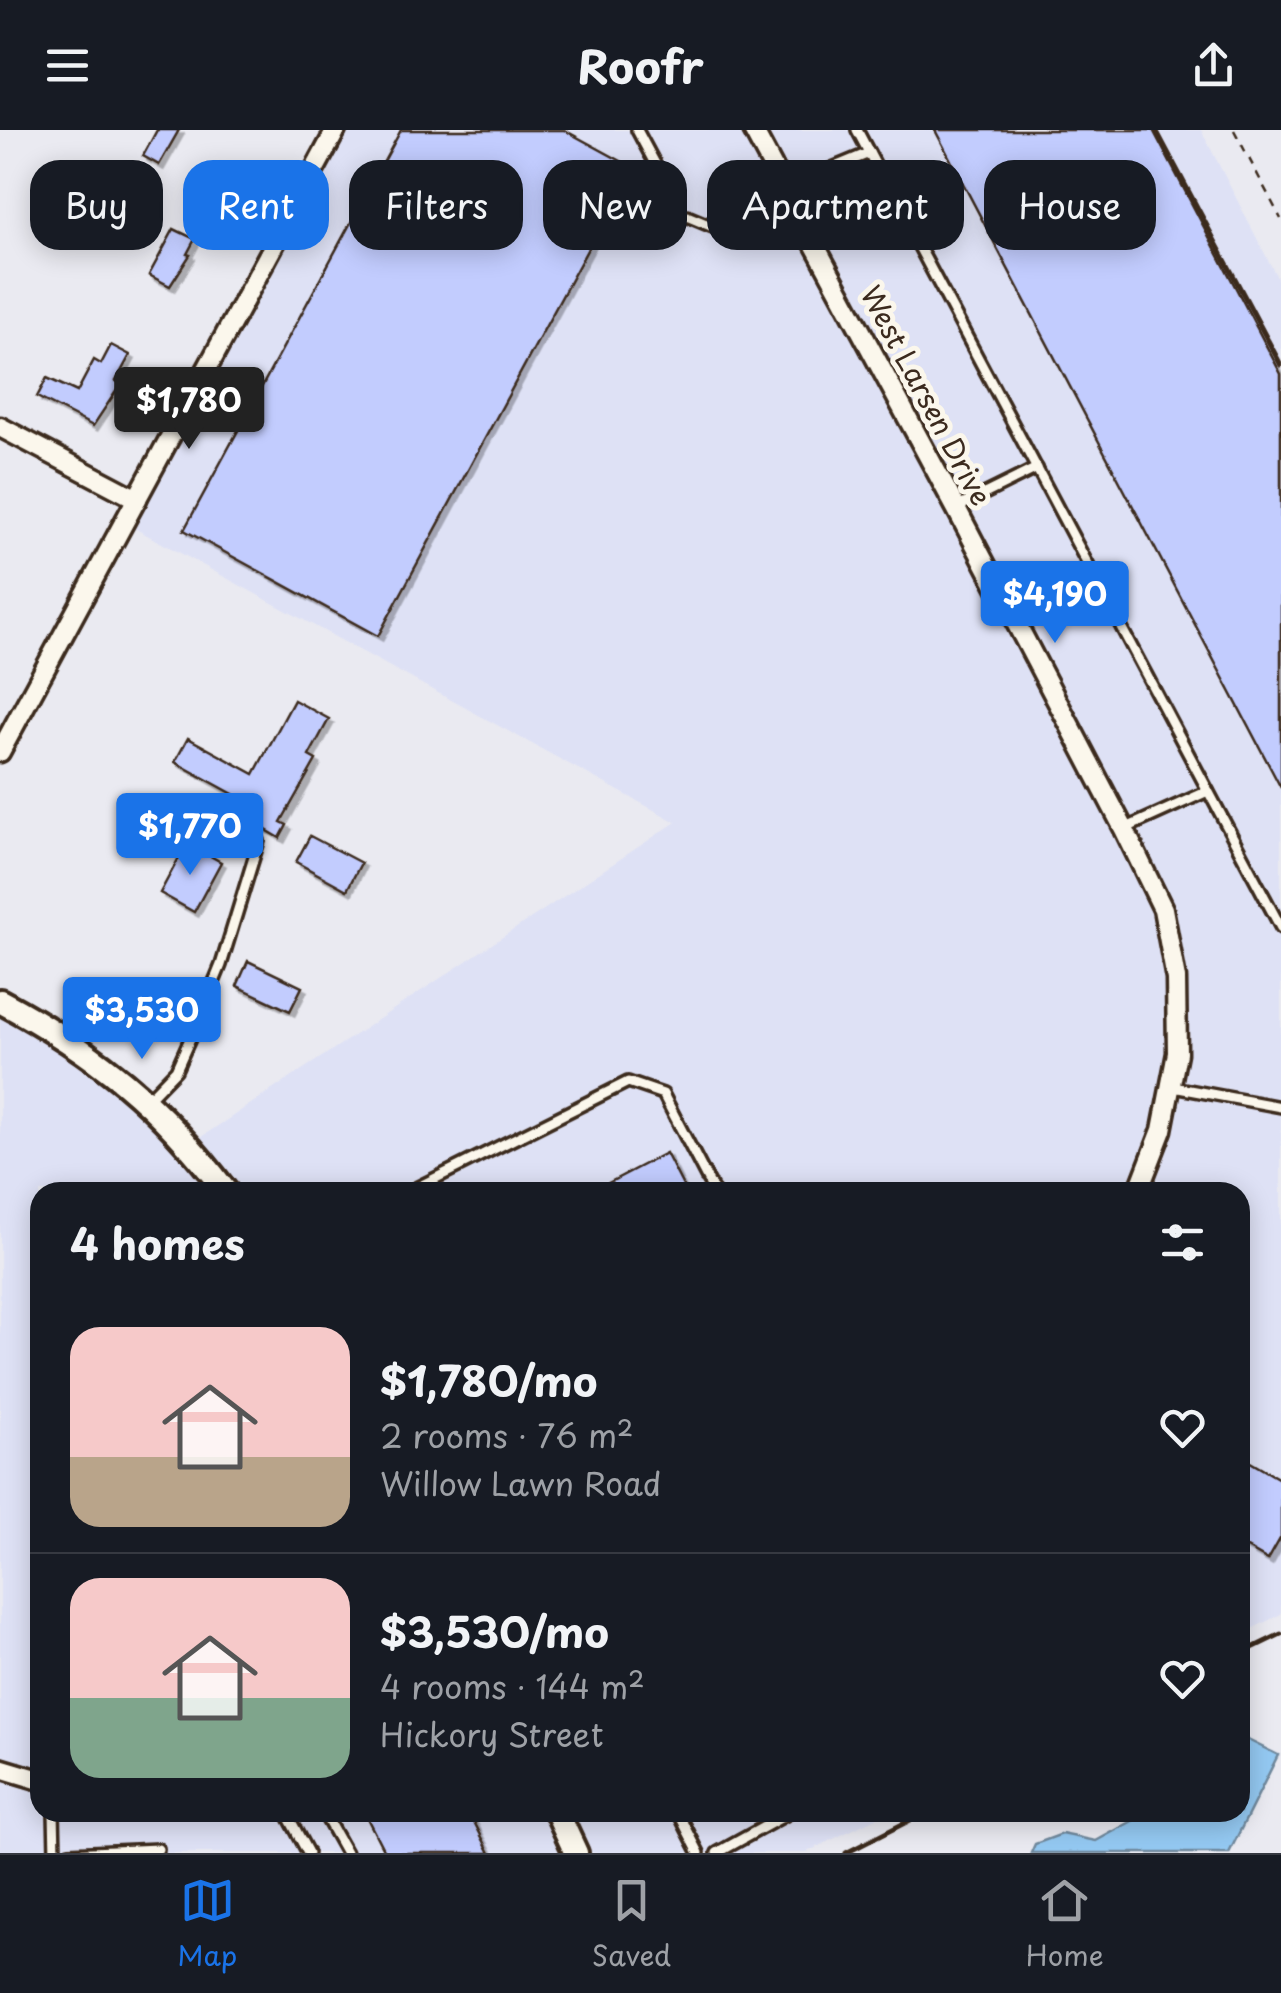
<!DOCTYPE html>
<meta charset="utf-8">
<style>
body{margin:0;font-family:"Playpen Sans",sans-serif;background:#242831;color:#f1f3f6;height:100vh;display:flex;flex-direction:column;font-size:38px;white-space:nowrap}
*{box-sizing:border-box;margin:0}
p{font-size:32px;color:#9ea1a6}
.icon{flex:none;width:55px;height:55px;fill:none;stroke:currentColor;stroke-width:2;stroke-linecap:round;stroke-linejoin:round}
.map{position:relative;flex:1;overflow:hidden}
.sheet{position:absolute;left:30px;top:1052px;width:1220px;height:640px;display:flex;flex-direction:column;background:#171b24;border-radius:30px;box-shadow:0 5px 25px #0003}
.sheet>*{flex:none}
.top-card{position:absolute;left:30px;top:30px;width:1222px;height:90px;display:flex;gap:20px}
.price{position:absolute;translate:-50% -85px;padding:0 22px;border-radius:10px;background:#1a73e8;color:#fff;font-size:32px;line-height:65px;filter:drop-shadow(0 2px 5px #0008)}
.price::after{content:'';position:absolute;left:50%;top:60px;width:30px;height:22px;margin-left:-15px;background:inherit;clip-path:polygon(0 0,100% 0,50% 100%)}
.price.selected{background:#222;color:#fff}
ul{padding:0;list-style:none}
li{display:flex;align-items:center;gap:30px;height:250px;padding:0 40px}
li+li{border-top:2px solid #363941}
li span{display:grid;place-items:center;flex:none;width:280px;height:200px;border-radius:30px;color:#555}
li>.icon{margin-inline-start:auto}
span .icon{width:120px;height:120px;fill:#fffc;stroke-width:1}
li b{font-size:42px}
h2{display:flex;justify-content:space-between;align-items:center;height:120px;padding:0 40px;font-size:42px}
.tag{padding:0 35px;border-radius:30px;background:#171b24;box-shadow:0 5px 25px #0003;font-size:35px;line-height:90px}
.tag.selected{background:#1a73e8;color:#fff}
header{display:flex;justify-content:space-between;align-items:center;height:130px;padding:0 40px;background:#171b24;font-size:45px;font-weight:700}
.menu{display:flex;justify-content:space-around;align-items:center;height:140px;border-top:2px solid #363941;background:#171b24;font-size:28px;color:#9ea1a6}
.menu a{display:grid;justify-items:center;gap:5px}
.menu .selected{color:#1a73e8}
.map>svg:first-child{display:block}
.built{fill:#dee1f5}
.water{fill:#94c9f2;stroke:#70899d;stroke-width:2.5}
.building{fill:#c2ccfe;stroke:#3b2a1e;stroke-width:2.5;filter:url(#shadow)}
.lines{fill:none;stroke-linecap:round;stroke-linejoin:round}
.service-casing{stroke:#3b2a1e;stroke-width:16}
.minor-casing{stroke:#3b2a1e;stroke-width:25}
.tertiary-casing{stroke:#3b2a1e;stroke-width:30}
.path{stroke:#3b2a1e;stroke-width:2.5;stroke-dasharray:8 8;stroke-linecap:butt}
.service{stroke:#fbf7ec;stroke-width:9}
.minor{stroke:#fbf7ec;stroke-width:18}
.tertiary{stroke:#fbf7ec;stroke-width:22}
.rail{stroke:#3b2a1e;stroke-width:5}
.labels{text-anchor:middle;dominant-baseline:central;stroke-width:10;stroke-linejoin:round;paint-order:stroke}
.street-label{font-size:28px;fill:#3b2a1e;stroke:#fbf7ec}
</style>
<header><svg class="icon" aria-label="menu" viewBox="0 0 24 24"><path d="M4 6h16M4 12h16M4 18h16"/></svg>Roofr<svg class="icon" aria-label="share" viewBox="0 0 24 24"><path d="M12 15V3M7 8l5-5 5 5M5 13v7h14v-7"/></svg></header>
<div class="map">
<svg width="1281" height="1723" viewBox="0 0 1281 1723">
<defs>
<filter id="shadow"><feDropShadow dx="4.5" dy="4.5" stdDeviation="0" flood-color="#0004"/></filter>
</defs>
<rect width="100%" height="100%" fill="#eaeaf1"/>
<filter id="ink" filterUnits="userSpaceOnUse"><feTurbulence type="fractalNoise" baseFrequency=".01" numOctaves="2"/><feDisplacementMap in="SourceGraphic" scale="20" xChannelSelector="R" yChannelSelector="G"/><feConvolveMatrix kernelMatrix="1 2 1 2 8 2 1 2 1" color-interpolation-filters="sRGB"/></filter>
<g filter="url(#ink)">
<polygon class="built" points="336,0 1201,0 1281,155 1281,1484 1240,1505 1240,1062 40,1062 40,1682 886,1683 805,1723 0,1723 0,871 189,1015 676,692 123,392"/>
<polygon class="water" points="1246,1609 1278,1625 1229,1723 1031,1723 1035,1714 1062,1704 1096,1711 1147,1683 1240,1682 1240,1612"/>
<g class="building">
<polygon points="157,0 179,0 159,35 143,26"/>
<polygon points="401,0 564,0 632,37 378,506 184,400"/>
<polygon points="935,0 1153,0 1281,244 1281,658"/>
<polygon points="174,99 195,109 187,124 190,125 170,156 149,145"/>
<polygon points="111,215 130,225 116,251 121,254 93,296 37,267 47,248 77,262 94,230 101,234"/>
<polygon points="294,570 329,589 309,626 316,630 281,692 287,695 280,708 225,676 233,664 175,632 188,608 254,644"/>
<polygon points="310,706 361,733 347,760 296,732"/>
<polygon points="187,713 221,732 194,782 160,763"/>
<polygon points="248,831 302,857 290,881 237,856"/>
<polygon points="666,1023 686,1062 591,1062"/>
<polygon points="1240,1326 1281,1350 1281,1407 1268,1430 1240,1414"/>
<polygon points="364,1682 469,1682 490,1723 385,1723"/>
</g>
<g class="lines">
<defs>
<g id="service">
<polyline points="637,0 682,84 718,99 784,58 869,23"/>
<polyline points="857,0 1281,798"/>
<polyline points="956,378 1037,338"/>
<polyline points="1124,699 1208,661"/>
<polyline points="1173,957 1281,977"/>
<polyline points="146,971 176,940 201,884 221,835 259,711"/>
<polyline points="408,1062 628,952 663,964 714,1062"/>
<polyline points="54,1682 55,1723"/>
<polyline points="286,1682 308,1723"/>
<polyline points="323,1682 346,1723"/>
<polyline points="678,1682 699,1723"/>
<polyline points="69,1723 158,1719"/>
<polyline points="717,1723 791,1682"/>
</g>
<g id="minor">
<polyline points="753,0 956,378 1124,699 1163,779 1176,849 1177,923 1162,1000 1138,1062"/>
<polyline points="0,297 137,369"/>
<polyline points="0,622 336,0"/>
<polyline points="0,1638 40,1650"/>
</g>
<g id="tertiary">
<path d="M 0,871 C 95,922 161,975 226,1062"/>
<polyline points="557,1682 576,1723"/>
</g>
</defs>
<use href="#service" class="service-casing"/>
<use href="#minor" class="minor-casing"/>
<use href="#tertiary" class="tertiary-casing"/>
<polyline class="path" points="1234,0 1281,89"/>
<use href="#service" class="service"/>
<use href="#minor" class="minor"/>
<use href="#tertiary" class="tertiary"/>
<g class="rail">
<polyline points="1156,0 1281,235"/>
<polyline points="1240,1524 1281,1504"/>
<polyline points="846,1723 926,1682"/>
</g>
</g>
</g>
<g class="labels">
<g class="street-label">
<text transform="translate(927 265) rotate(62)">West Larsen Drive</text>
</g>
</g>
</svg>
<b class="price selected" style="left:189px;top:322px">$1,780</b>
<b class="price" style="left:1055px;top:516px">$4,190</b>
<b class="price" style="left:190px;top:748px">$1,770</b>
<b class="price" style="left:142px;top:932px">$3,530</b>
<div class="top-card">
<a class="tag">Buy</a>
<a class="tag selected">Rent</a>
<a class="tag">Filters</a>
<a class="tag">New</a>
<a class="tag">Apartment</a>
<a class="tag">House</a>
</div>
<section class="sheet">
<h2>4 homes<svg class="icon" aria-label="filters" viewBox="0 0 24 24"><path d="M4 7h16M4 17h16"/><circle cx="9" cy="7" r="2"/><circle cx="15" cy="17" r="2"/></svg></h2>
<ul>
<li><span style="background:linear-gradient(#f6c9c9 65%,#b9a48a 0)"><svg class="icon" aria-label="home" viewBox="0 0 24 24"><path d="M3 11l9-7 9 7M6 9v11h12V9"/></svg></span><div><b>$1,780/mo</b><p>2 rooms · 76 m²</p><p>Willow Lawn Road</p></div><svg class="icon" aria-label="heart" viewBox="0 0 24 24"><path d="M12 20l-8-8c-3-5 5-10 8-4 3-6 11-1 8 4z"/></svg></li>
<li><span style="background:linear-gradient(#f6c9c9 60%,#7fa58c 0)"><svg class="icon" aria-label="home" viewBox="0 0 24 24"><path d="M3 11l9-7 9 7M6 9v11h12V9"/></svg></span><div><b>$3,530/mo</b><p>4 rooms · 144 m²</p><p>Hickory Street</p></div><svg class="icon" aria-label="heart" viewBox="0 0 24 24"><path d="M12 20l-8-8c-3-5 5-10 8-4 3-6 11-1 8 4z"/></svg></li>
</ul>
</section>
</div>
<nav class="menu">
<a class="selected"><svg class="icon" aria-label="map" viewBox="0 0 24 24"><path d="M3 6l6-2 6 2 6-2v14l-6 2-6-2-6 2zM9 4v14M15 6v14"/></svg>Map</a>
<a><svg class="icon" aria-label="saved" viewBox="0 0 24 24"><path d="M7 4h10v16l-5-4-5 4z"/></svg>Saved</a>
<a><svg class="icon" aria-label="home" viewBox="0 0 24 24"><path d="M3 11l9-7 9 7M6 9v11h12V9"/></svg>Home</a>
</nav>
